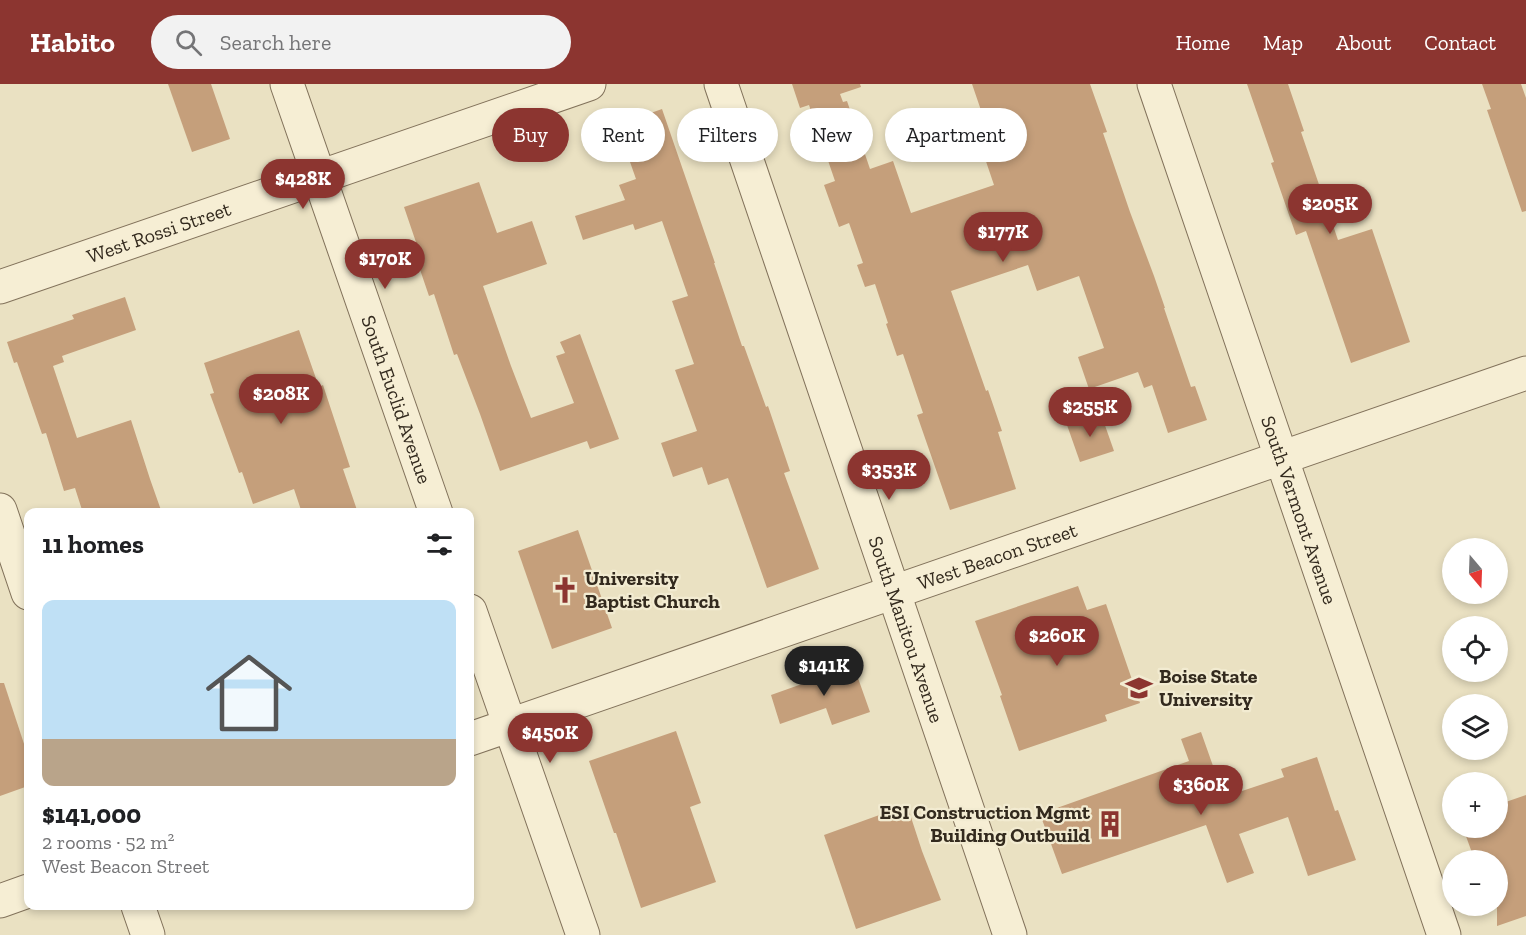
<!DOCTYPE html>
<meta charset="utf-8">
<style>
body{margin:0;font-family:"Zilla Slab",serif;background:#f2f2f2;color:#202124;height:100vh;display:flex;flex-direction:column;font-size:22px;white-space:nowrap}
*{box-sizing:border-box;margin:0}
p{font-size:20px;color:#757577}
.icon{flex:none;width:33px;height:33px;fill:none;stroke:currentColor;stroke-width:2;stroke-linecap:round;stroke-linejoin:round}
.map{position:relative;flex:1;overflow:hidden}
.side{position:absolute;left:24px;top:424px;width:450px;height:402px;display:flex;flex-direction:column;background:#fff;border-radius:12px;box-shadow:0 3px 9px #0003}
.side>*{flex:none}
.guide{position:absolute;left:492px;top:24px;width:570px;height:54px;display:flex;gap:12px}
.needle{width:39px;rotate:161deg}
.tools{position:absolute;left:1442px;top:454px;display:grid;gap:12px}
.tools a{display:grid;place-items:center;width:66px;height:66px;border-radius:50%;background:#fff;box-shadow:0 3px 9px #0003;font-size:30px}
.price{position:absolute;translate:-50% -51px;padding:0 14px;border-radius:21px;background:#8c3530;color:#fff;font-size:20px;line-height:39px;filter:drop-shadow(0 2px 3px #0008)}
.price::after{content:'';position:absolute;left:50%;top:36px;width:18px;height:14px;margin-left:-9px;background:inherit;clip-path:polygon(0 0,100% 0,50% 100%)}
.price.current{background:#222;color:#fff}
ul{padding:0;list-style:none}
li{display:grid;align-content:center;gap:12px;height:318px;padding:0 18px}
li+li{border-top:2px solid #e0e0e0}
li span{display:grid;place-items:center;height:186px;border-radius:12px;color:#555}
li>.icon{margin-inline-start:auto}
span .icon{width:108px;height:108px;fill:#fffc;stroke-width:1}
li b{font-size:26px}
h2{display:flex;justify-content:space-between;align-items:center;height:72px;padding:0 18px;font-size:26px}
.pill{padding:0 21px;border-radius:27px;background:#fff;box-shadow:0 3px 9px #0003;font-size:21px;line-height:54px}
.pill.current{background:#8c3530;color:#fff}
header{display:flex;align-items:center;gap:36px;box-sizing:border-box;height:84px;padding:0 30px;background:#8c3530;color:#fff}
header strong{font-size:28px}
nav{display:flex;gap:33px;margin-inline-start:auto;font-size:21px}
.search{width:420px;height:54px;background:#f2f2f2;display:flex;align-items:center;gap:15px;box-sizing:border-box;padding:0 21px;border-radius:33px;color:#757577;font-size:22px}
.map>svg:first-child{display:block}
.building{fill:#c59f7b}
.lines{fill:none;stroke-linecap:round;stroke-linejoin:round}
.minor-casing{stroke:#82725b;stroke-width:35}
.minor{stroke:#f6eed4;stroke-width:33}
.labels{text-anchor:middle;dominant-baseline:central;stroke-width:4.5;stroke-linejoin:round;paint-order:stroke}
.street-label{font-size:20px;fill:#332a1e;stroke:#f2ebd1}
.poi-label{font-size:20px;font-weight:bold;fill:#332a1e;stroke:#f2ebd1;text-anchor:start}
</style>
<header>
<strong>Habito</strong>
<div class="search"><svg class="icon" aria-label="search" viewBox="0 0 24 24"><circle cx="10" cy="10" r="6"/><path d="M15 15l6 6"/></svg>Search here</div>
<nav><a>Home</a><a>Map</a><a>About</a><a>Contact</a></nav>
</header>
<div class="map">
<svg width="1526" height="851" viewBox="0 0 1526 851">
<rect width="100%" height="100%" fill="#eae1c2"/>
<g class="building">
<polygon points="168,0 211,0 230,55 192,68"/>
<polygon points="792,0 860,0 861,3 840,10 843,18 847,17 870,85 893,77 911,129 994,101 974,42 985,38 972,0 1090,0 1107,48 1103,49 1130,128 1154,192 1165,224 1164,224 1191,303 1195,302 1207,336 1168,349 1152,301 1144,304 1138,288 1089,305 1078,273 1104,264 1079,192 1037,207 1028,181 951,207 986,307 988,306 1002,347 998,348 1016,405 950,426 917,331 923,329 903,270 897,272 886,240 888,239 875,200 865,203 857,181 863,179 849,139 839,143 824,101 835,97 809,21 800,24"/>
<polygon points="1247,0 1288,0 1304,47 1301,48 1338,156 1372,145 1410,258 1351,279 1306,147 1296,151 1271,79 1274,78"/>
<polygon points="1482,0 1521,0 1526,14 1526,127 1522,128 1487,26 1491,25"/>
<polygon points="662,25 715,179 714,179 742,262 744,262 766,323 768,322 790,387 784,389 819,485 767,504 728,394 708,401 702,383 673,393 661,359 697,347 675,286 694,280 672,217 688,212 662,137 635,146 633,140 583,156 575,132 625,116 619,101 636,95 617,41"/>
<polygon points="479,98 497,149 532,137 547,180 483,202 511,282 531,334 574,319 556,272 565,269 560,258 580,250 619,355 590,365 587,357 500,387 480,330 457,270 454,271 434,210 429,212 415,171 420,170 404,123"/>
<polygon points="125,213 136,246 62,272 64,278 53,282 77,354 131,336 150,395 162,429 83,429 75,404 64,407 46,349 42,350 17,278 14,279 7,258 74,235 72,231"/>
<polygon points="299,246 319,303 323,301 350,383 343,385 358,429 302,429 294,405 253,420 242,388 239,389 210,310 214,309 204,279"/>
<polygon points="1101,330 1114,367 1080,378 1067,341"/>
<polygon points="578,446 612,544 552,565 518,467"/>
<polygon points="1078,502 1087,526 1106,520 1140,619 1105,631 1107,637 1019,667 1000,612 1002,611 975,537"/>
<polygon points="852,577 870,628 832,641 826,624 780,640 771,611 816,595 815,590"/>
<polygon points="0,599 4,599 28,672 28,702 0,712"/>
<polygon points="676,647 701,719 690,723 716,798 641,824 616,749 614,749 589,677"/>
<polygon points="1201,648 1224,713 1284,693 1281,685 1317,673 1335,727 1338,726 1356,776 1308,792 1288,733 1239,750 1254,789 1227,799 1206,741 1062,790 1040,730 1189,677 1181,655"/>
<polygon points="1526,711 1526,832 1497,842 1497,777 1475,777 1463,744 1497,744 1497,721"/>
<polygon points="907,721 922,767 941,816 856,845 824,751"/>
</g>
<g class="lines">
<defs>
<g id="minor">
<path id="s1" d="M 287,0 L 436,429"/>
<path id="s2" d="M 721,0 L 1010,851"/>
<path id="s3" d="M 1154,0 L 1444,851"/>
<path id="s4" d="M 0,203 L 589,0"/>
<polyline points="0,426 28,509"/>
<polyline points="470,527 583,851"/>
<path id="s5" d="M 470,655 L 1526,289"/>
<polyline points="0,817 28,807"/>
<polyline points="138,822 148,851"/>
</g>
</defs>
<use href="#minor" class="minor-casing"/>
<use href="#minor" class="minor"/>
</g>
<defs>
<symbol id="church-bare" viewBox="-9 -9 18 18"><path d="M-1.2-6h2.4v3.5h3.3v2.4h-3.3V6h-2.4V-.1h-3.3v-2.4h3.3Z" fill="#8c3530" stroke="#f2ebd1" stroke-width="2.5" paint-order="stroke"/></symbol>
<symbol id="university-bare" viewBox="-9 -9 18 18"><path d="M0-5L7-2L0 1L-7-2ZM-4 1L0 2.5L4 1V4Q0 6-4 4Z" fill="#8c3530" stroke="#f2ebd1" stroke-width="2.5" paint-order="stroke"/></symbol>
<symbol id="building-bare" viewBox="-9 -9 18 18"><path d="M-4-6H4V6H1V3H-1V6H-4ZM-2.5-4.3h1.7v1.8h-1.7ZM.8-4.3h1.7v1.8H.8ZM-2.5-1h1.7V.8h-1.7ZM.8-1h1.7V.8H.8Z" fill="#8c3530" stroke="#f2ebd1" stroke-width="2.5" paint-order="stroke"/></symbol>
</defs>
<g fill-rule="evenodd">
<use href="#church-bare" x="546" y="487" width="38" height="38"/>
<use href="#university-bare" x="1120" y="585" width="38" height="38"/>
<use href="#building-bare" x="1091" y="721" width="38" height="38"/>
</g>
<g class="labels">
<g class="street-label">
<text stroke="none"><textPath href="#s4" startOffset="168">West Rossi Street</textPath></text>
<text stroke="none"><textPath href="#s1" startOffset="334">South Euclid Avenue</textPath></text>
<text stroke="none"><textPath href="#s3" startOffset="450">South Vermont Avenue</textPath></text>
<text stroke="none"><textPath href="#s5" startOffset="558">West Beacon Street</textPath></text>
<text stroke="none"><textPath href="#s2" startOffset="576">South Manitou Avenue</textPath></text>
</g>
<g class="poi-label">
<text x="585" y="494">University<tspan x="585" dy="23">Baptist Church</tspan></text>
<text x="1159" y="592">Boise State<tspan x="1159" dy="23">University</tspan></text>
<text x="1090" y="728" text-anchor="end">ESI Construction Mgmt<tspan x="1090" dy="23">Building Outbuild</tspan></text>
</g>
</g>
</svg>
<div class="tools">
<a><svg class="needle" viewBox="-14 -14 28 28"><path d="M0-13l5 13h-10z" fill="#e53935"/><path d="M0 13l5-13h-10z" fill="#757577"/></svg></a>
<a><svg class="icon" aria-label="locate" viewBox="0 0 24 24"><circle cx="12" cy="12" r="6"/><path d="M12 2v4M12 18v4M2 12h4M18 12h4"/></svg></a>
<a><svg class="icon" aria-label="layers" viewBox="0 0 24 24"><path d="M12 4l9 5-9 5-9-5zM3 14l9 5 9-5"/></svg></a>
<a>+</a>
<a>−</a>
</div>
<b class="price" style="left:303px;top:126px">$428K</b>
<b class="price" style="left:1330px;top:151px">$205K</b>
<b class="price" style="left:1003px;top:179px">$177K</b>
<b class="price" style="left:385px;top:206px">$170K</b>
<b class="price" style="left:281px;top:341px">$208K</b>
<b class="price" style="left:1090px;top:354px">$255K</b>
<b class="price" style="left:889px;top:417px">$353K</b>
<b class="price" style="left:1057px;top:583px">$260K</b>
<b class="price current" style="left:824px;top:613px">$141K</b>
<b class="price" style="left:550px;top:680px">$450K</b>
<b class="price" style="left:1201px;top:732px">$360K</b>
<div class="guide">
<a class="pill current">Buy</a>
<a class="pill">Rent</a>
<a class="pill">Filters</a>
<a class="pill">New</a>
<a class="pill">Apartment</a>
</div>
<section class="side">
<h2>11 homes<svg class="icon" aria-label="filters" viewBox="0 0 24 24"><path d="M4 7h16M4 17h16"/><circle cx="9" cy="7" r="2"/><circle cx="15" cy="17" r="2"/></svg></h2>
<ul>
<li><span style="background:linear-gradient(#bfe0f5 75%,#b9a48a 0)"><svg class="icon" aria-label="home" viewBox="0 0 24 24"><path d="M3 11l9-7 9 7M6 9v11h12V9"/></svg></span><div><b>$141,000</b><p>2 rooms · 52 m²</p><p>West Beacon Street</p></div></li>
</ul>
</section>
</div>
